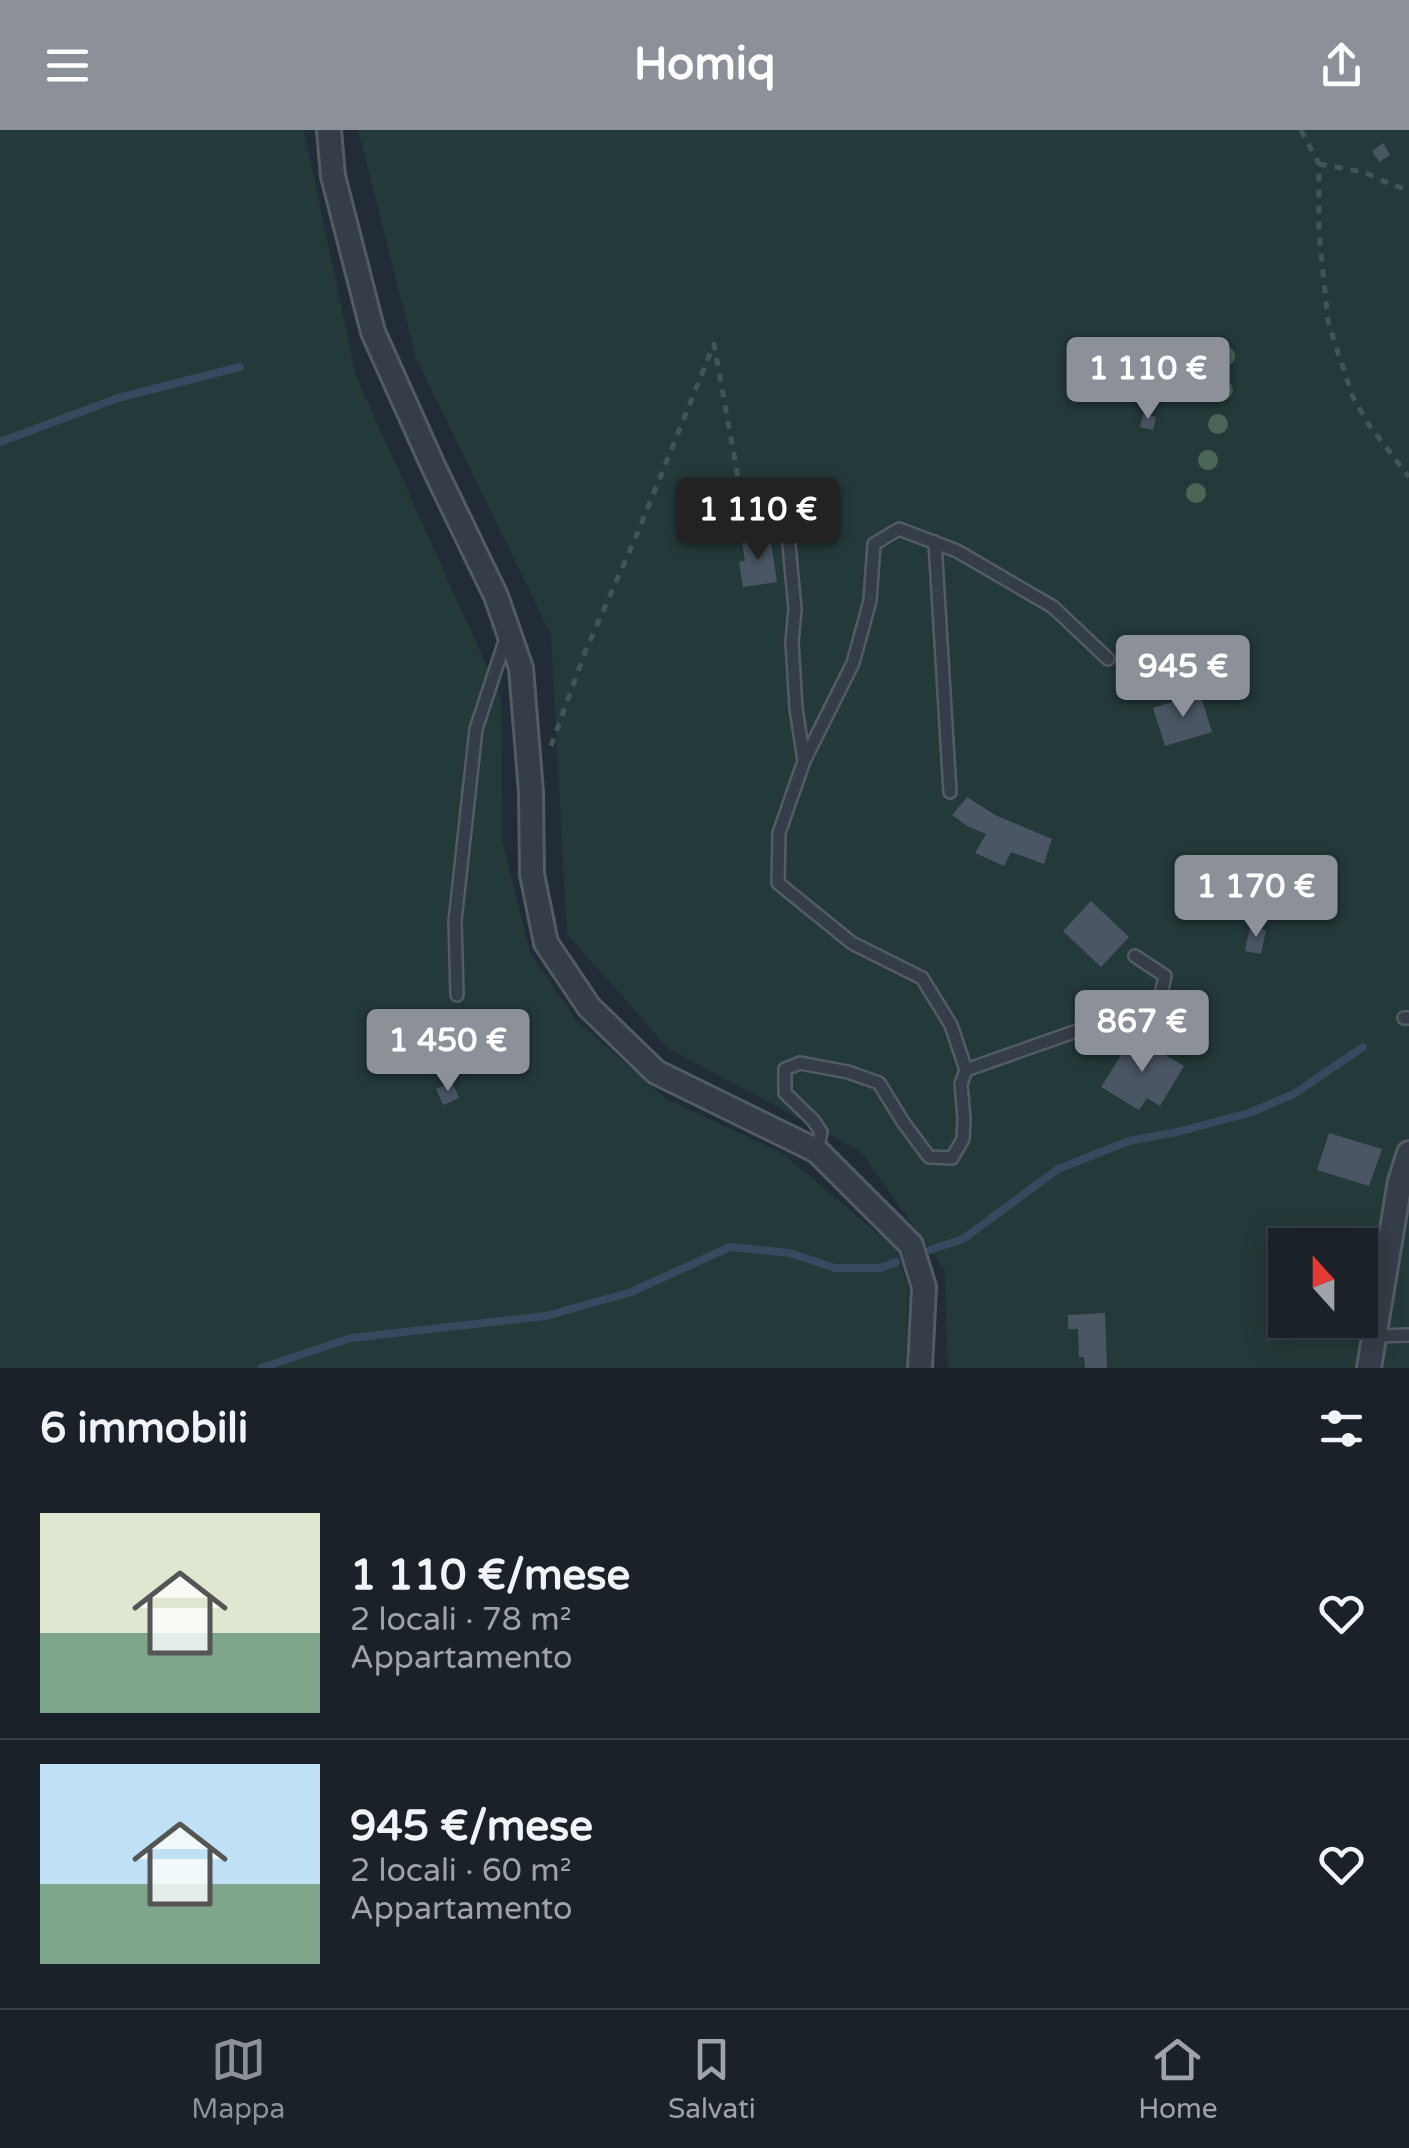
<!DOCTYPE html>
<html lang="it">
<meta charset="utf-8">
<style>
body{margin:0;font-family:"Varela Round",sans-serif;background:#232931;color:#f1f3f6;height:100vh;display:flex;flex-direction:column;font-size:38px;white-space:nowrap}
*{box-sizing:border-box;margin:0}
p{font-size:32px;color:#9fa3a8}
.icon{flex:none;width:55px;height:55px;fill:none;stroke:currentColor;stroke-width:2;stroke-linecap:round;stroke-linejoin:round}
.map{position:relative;height:1238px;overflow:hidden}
.sheet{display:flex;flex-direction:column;background:#1a2129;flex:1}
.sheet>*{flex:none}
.needle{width:65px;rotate:339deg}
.tools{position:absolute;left:1268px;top:1098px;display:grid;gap:20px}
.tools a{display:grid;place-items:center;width:110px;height:110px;border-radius:0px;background:#1a2129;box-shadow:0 5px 25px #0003,0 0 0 2px #383e46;font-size:50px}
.price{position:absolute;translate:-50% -85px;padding:0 22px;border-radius:10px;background:#8c9099;color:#fff;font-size:32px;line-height:65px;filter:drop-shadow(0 2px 5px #0008)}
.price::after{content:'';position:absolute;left:50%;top:60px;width:30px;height:22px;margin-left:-15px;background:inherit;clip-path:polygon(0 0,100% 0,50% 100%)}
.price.selected{background:#222;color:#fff}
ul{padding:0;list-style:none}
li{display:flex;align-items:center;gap:30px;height:250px;padding:0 40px}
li+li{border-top:2px solid #383e46}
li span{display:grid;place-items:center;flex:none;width:280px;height:200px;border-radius:0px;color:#555}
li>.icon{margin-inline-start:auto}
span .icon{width:120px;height:120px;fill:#fffc;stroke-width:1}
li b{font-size:42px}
h2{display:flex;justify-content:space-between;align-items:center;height:120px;padding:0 40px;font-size:42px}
header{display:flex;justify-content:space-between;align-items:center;height:130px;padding:0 40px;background:#8c9099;color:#fff;font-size:45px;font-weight:700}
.tabs{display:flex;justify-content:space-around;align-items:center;height:140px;border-top:2px solid #383e46;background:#1a2129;font-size:28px;color:#9fa3a8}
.tabs a{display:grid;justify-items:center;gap:5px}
.tabs .selected{color:#8c9099}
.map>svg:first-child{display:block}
.green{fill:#243939;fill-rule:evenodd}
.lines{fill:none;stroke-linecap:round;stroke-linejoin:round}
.stream{stroke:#36495e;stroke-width:8}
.building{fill:#4a5663}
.lane-casing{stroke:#535c65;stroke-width:16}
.street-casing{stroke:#535c65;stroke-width:28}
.path{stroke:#415456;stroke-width:5;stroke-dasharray:8 8;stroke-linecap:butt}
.lane{stroke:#353e48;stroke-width:11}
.street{stroke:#353e48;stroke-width:22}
.tree{fill:#486556}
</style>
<header><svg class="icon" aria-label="menu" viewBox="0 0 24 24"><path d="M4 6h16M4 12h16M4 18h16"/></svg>Homiq<svg class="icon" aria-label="share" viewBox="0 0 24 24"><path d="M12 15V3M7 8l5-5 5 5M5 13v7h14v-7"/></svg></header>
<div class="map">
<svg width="1409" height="1238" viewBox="0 0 1409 1238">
<rect width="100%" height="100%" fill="#222c37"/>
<g class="green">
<polygon points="0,0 304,0 356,246 501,568 502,711 530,822 577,891 668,970 781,1022 895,1118 908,1155 906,1238 0,1238"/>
<path d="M 358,0 L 1409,0 L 1409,1238 L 948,1238 L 945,1140 L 860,1021 L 669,919 L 567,804 L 551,505 L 416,228 ZM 1285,1115 L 1360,1115 L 1360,1190 L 1285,1190 Z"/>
</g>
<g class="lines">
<g class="stream">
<polyline points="0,312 118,268 240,237"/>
<polyline points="930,1120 963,1109 1058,1039 1129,1011 1177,1002 1249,983 1294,964 1363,917"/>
<polyline points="261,1238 351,1208 546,1186 631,1162 730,1117 790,1123 835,1138 880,1138 896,1132"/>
</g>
</g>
<g class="building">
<polygon points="1383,13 1390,25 1379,32 1372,21"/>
<polygon points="1143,284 1156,287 1153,300 1140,297"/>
<polygon points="770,407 777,452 743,457 739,432 745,431 742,411"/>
<polygon points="1177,516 1189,553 1144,567 1133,530"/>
<polygon points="1200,563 1212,602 1165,616 1153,578"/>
<polygon points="967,667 995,685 1052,709 1044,734 1011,722 1004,736 975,723 986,704 967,696 952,685"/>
<polygon points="1091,771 1129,807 1101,837 1063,801"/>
<polygon points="1250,797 1266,800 1261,824 1245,821"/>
<polygon points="453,896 472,939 454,947 435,904"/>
<polygon points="1133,906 1184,936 1160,976 1147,968 1139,980 1101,957"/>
<polygon points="452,952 459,968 443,975 436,959"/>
<polygon points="1329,1003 1382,1019 1369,1056 1317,1040"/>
<polygon points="1290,1101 1330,1114 1330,1115 1285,1115"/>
<polygon points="1284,1116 1285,1117 1285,1172 1267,1166"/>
<polygon points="1105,1183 1107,1238 1085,1238 1084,1227 1079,1227 1078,1199 1068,1199 1068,1185"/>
</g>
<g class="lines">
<defs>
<g id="lane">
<polyline points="743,401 744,375 753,361 773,356 786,383 795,479 792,512 796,578 804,631"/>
<polyline points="935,412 950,662"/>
<polyline points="457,865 455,791 476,599 506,508"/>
<polyline points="1404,888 1409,888"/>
<polyline points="966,940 1156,873 1162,860 1165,846 1135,826"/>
<polyline points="817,1021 821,1002 813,990 785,963 785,939 800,933 848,942 879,953 903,992 929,1027 952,1028 963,1009 964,988 961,954 966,940 951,895 922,848 852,813 778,753 779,703 804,631 853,533 870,471 874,414 899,399 957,421 1053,477 1108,529"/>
<polyline points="1374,1206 1409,1205"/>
</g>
<g id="street">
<polyline points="329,0 333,46 373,202 435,340 496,466 521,538 531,662 532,744 546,813 589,877 656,942 817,1021 911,1115 924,1157 920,1238"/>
<polyline points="1369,1238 1400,1051 1409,1023"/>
</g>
</defs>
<use href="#lane" class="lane-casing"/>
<use href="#street" class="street-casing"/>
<g class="path">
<polyline points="1301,0 1319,34 1319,101 1322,133 1328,191 1339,226 1353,267 1369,295 1409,347"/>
<polyline points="1319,34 1364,42 1392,55 1409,60"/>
<polyline points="551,616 585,522 638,402 714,214 739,353"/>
</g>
<use href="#lane" class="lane"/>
<use href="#street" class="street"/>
</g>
<g class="tree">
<circle cx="1225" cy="226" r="10"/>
<circle cx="1223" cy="260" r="10"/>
<circle cx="1218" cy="294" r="10"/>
<circle cx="1208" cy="330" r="10"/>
<circle cx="1196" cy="363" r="10"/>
</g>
</svg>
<div class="tools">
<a><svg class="needle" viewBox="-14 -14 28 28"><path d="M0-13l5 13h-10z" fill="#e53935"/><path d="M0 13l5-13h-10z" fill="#9fa3a8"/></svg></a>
</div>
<b class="price" style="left:1148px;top:292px">1 110 €</b>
<b class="price selected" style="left:758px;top:433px">1 110 €</b>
<b class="price" style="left:1183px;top:590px">945 €</b>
<b class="price" style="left:1256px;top:810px">1 170 €</b>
<b class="price" style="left:1142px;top:945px">867 €</b>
<b class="price" style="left:448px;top:964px">1 450 €</b>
</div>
<section class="sheet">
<h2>6 immobili<svg class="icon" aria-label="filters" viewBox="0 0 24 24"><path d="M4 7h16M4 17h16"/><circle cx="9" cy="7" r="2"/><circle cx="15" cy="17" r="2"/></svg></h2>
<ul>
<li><span style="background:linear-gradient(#dfe7d0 60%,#7fa58c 0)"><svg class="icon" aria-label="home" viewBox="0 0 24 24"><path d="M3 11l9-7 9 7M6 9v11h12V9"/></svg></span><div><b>1 110 €/mese</b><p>2 locali · 78 m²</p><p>Appartamento</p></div><svg class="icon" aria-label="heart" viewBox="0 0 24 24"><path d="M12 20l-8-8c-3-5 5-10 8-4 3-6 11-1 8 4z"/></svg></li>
<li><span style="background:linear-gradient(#bfe0f5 60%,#7fa58c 0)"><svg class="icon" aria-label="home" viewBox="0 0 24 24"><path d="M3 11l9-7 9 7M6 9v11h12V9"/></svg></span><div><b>945 €/mese</b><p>2 locali · 60 m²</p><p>Appartamento</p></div><svg class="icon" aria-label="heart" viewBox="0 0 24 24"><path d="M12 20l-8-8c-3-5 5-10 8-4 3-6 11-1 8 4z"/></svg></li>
</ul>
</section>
<nav class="tabs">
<a class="selected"><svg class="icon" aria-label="map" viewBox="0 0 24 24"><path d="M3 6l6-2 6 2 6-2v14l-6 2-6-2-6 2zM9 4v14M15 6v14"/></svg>Mappa</a>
<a><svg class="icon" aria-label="saved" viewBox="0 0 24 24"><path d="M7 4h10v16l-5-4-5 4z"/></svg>Salvati</a>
<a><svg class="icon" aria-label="home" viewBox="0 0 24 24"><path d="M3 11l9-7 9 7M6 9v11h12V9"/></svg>Home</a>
</nav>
